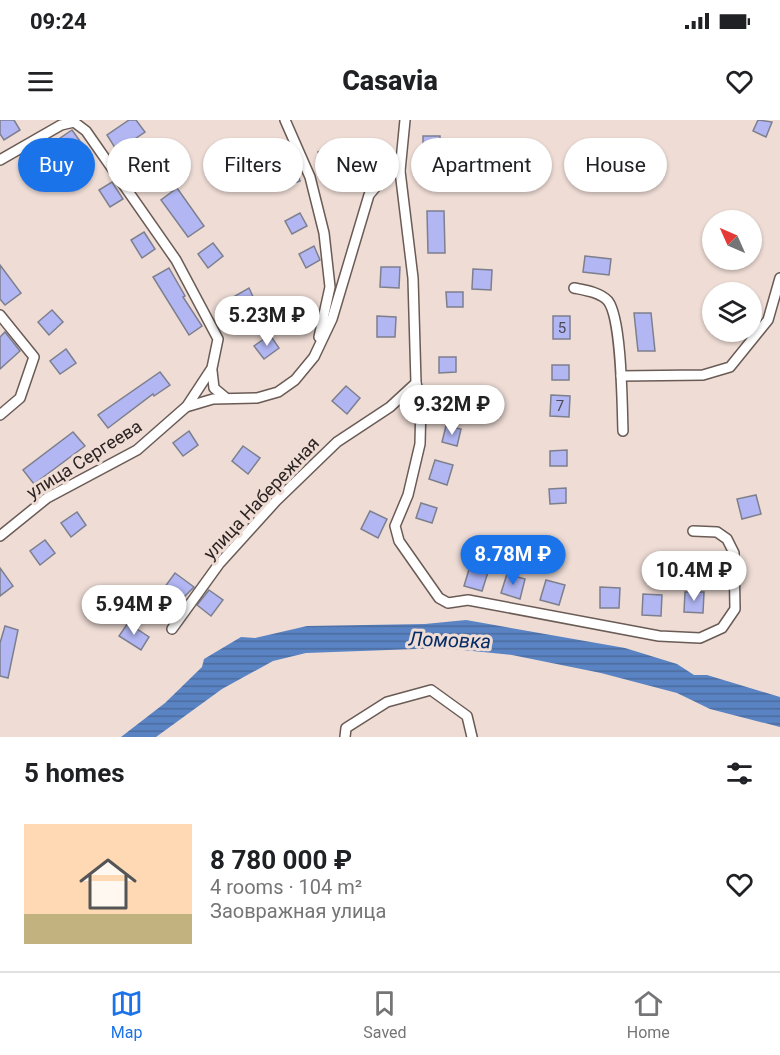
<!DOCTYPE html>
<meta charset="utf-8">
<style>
body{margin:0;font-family:Roboto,sans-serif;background:#f2f2f2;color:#202124;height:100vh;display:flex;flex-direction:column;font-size:22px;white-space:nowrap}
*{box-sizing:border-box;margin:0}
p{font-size:20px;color:#757577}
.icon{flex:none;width:33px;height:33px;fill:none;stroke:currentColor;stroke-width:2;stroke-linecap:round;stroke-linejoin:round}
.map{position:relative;height:617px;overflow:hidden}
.sheet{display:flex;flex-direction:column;background:#fff;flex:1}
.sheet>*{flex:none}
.banner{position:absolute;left:18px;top:18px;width:744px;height:54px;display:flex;gap:12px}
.needle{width:39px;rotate:315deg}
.buttons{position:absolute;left:702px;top:90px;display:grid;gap:12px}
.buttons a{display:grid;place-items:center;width:60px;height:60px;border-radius:50%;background:#fff;box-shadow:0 2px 4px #0004;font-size:30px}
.price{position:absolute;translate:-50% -51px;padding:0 14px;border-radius:21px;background:#fff;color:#222;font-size:20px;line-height:39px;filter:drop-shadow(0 2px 3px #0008)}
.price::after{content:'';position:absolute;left:50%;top:36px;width:18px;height:14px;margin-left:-9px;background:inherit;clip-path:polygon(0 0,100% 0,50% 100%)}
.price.on{background:#1a73e8;color:#fff}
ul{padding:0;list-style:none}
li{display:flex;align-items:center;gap:18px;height:150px;padding:0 24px}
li+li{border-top:2px solid #e0e0e0}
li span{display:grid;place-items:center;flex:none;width:168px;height:120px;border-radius:0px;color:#555}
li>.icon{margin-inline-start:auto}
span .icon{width:72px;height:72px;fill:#fffc;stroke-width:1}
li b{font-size:26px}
h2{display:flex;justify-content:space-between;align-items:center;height:72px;padding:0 24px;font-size:26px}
.pill{padding:0 21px;border-radius:27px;background:#fff;box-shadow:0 2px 4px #0004;font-size:21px;line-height:54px}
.pill.on{background:#1a73e8;color:#fff}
.status{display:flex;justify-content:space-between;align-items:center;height:42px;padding:0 30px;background:#fff;direction:ltr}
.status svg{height:16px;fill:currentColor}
header{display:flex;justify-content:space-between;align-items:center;height:78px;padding:0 24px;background:#fff;font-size:27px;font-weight:800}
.dock{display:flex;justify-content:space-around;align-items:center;height:84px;border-top:2px solid #e0e0e0;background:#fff;font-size:16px;color:#757577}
.dock a{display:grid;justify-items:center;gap:3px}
.dock .on{color:#1a73e8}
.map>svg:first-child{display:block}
.water{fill:url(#water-rules)}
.building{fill:#b2b7f4;stroke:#7d7f8d;stroke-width:1.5}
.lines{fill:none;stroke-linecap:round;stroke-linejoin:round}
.minor-casing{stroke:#6a5b55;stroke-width:12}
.minor{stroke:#fff;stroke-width:9}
.labels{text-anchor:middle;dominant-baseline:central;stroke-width:6;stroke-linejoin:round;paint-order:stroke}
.number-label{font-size:15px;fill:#4d4956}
.street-label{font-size:18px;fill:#2b2422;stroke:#eedcd5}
.water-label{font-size:20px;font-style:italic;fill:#062c66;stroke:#eedcd5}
</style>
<div class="status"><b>09:24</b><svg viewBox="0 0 49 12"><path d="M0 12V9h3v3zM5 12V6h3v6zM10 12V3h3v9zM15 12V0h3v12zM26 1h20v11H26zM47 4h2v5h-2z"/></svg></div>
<header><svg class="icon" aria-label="menu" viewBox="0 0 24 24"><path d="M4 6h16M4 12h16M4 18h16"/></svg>Casavia<svg class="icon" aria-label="heart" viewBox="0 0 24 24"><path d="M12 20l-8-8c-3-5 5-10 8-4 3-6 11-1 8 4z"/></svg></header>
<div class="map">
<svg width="780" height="617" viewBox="0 0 780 617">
<defs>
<pattern id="water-rules" width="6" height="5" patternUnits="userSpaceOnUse" patternTransform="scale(1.5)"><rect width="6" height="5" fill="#5a83c3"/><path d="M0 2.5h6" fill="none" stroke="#4b6b9e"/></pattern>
</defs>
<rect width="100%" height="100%" fill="#eedcd5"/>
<polygon class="water" points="466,500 625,528 677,544 694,555 707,555 780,577 780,607 710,589 677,573 601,553 512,535 443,528 306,533 273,541 222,569 156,617 121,617 165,583 202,547 204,539 241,517 255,518 307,506 425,504"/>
<g class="building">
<polygon points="0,0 14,0 20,10 4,20 0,14"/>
<polygon points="129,0 136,0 145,12 117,31 107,15"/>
<polygon points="758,0 772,2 766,17 753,11"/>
<polygon points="72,10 85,28 67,41 63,34 33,58 22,44"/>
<polygon points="423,16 440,16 440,31 423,32"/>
<polygon points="335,25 341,40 323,46 318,32"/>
<polygon points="155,35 164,49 149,60 139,47"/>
<polygon points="295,47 300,61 282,67 277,53"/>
<polygon points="112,62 123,79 110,87 99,70"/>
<polygon points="177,68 204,106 188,117 161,80"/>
<polygon points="427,91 444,91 445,133 428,133"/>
<polygon points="300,93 307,106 292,114 285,101"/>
<polygon points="144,112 155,129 142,138 131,120"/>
<polygon points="213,123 223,136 208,148 198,134"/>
<polygon points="314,126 320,140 306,148 299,134"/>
<polygon points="585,136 611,139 609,155 583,152"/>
<polygon points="0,145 21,173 5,185 0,179"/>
<polygon points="381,147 400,147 399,168 380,167"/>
<polygon points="169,148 185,176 183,177 202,206 189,215 153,157"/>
<polygon points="473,149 492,150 491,170 472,169"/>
<polygon points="249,168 265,203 247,212 228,180"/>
<polygon points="446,172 463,172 463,187 447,187"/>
<polygon points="52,190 63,202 49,215 38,202"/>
<polygon points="634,193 651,193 655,231 638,231"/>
<polygon points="377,196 396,197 395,217 377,217"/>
<rect x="553" y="196" width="17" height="23"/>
<polygon points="5,212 20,231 0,249 0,217"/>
<polygon points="270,215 279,228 264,239 254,226"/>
<polygon points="66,229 76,243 60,254 50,241"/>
<polygon points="439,237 456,237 456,252 439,253"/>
<rect x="552" y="245" width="17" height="15"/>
<polygon points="160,252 170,265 154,276 153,274 108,308 98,295"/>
<polygon points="346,266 360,278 347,294 332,281"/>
<polygon points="438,273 460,276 458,292 436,289"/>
<polygon points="551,275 570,276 569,297 550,296"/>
<polygon points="446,306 461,309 457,326 442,322"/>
<polygon points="189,311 198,325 183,336 173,323"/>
<polygon points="73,312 85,326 34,364 23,350"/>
<polygon points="243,326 260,338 248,354 232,341"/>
<polygon points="567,330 567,346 550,346 550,331"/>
<polygon points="435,340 453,345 447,365 429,359"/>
<polygon points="566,368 566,383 550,384 549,369"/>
<polygon points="756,375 761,394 742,399 737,379"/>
<polygon points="421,383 437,388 432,403 416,398"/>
<polygon points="370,391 387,399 378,418 361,409"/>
<polygon points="77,392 86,405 71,417 61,403"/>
<polygon points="45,420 55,433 40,445 30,431"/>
<polygon points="470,446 488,452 482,471 464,466"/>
<polygon points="0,448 13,466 0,476"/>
<polygon points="175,453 194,467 180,481 164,468"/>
<polygon points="507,454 525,459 520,479 501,473"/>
<polygon points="546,460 565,465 559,485 540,480"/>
<polygon points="600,467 620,468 619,488 600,488"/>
<polygon points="209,470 223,480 211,496 197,485"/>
<polygon points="685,472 704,472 703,493 684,492"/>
<polygon points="643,474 662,475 661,496 642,495"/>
<polygon points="128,503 149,517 141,530 119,516"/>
<polygon points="5,506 18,510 8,558 0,556 0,523"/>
</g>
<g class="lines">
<defs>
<g id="minor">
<polyline points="285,0 310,57 324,113 330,167 319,217"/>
<polyline points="405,0 400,51 413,158 416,263 421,281 420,324 408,375 395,406 399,421 439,478 448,483 468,480 659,516 700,518 722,508 735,489 734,433 727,419 717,412 693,411"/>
<polyline points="0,40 61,5 74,2 86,11 176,140 218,219 212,248 187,286"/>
<path d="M 574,168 C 584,170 600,172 608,181 C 622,199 622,286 623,311"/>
<polyline points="0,195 34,237 20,278 0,295"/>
<polyline points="212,251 214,268 226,278"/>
<polyline points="621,256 703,255 730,247 768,200 780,158"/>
<polyline points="0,416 47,378 137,330 186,287 213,279 257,278 278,272 295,260 314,237 332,199 369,75 384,57 400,51"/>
<polyline points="172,509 219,444 276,381 337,322 390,287 416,263"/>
<polyline points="345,617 346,608 387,582 431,570 467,596 472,617"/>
</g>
</defs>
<use href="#minor" class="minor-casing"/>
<use href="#minor" class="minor"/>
</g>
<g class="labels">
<g class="number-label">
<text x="562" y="208">5</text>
<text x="560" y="286">7</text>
</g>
<g class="street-label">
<text transform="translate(84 339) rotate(-32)">улица Сергеева</text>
<text transform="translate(261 378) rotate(-47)">улица Набережная</text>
</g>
<g class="water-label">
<text transform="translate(450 520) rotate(2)">Ломовка</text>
</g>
</g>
</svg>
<div class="buttons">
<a><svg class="needle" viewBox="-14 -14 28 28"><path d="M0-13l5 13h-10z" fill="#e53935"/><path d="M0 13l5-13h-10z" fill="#757577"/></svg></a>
<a><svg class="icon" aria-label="layers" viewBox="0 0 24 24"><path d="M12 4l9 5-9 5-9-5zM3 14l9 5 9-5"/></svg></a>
</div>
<b class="price" style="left:267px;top:227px">5.23M ₽</b>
<b class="price" style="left:452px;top:316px">9.32M ₽</b>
<b class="price on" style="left:513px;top:466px">8.78M ₽</b>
<b class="price" style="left:694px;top:482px">10.4M ₽</b>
<b class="price" style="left:134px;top:516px">5.94M ₽</b>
<div class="banner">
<a class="pill on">Buy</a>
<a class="pill">Rent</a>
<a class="pill">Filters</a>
<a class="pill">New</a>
<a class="pill">Apartment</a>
<a class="pill">House</a>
</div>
</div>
<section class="sheet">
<h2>5 homes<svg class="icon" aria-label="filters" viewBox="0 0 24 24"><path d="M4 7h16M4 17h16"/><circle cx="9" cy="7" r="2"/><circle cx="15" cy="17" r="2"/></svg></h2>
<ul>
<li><span style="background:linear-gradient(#ffd9b3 75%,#c2b280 0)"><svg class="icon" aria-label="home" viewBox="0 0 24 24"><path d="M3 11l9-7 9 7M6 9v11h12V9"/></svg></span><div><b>8 780 000 ₽</b><p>4 rooms · 104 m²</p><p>Заовражная улица</p></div><svg class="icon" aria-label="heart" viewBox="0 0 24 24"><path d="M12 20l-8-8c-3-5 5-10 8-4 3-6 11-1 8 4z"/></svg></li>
</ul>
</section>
<nav class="dock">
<a class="on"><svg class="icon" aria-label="map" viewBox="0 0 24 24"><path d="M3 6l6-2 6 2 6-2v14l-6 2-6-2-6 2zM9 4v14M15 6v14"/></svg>Map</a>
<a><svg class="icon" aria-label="saved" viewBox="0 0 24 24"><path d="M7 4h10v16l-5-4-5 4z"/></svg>Saved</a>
<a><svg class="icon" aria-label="home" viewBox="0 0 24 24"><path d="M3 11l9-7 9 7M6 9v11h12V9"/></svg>Home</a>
</nav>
